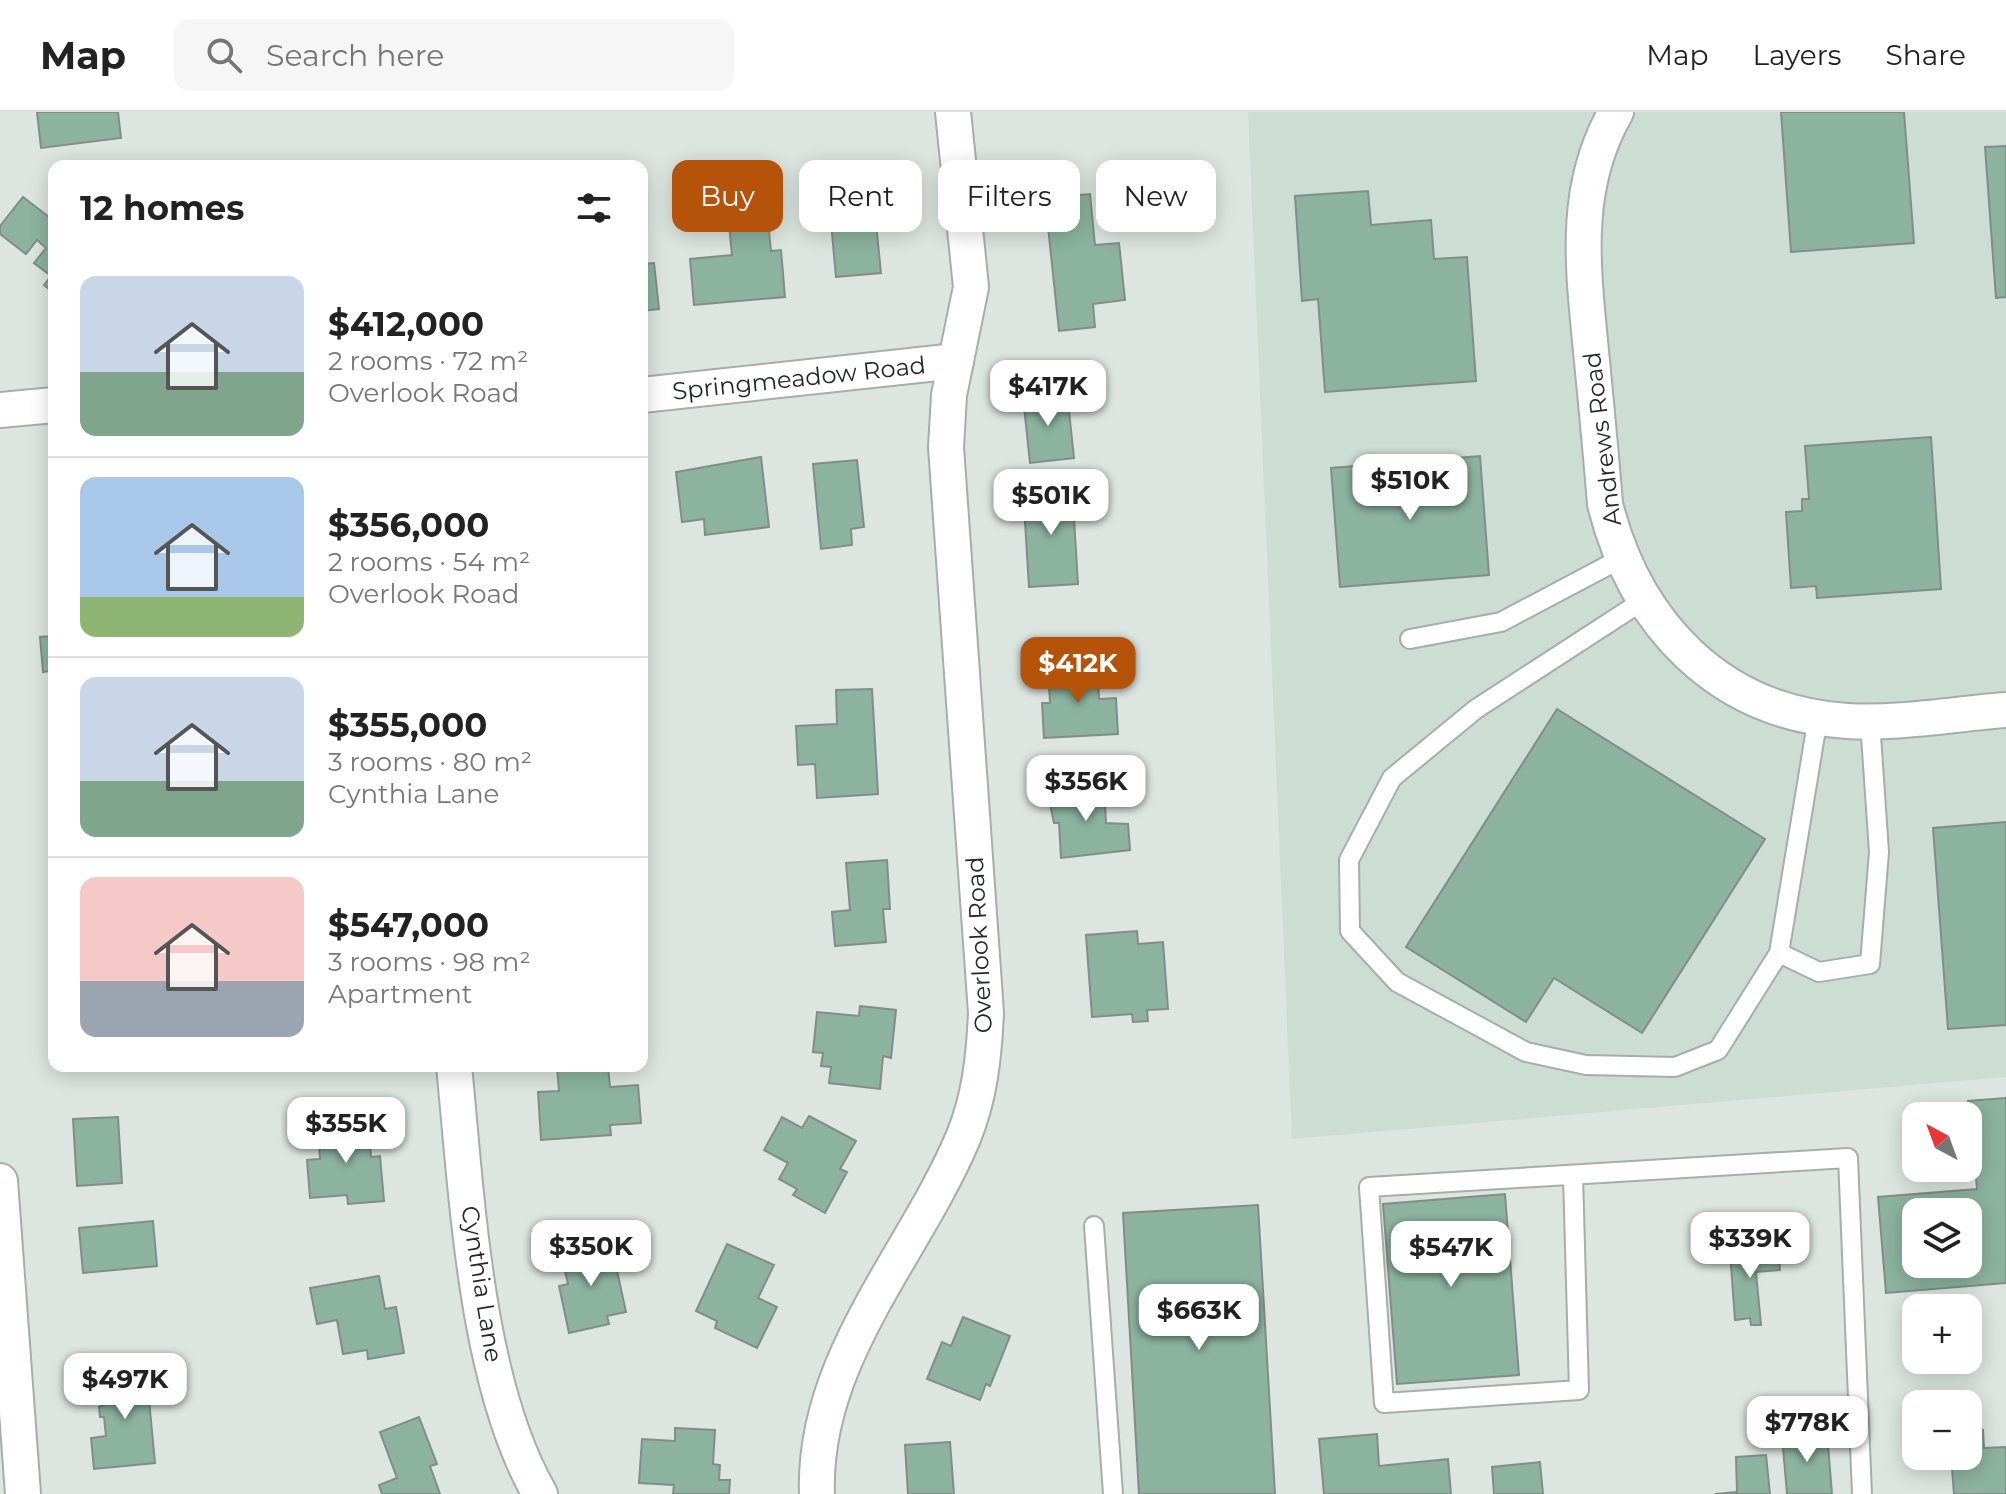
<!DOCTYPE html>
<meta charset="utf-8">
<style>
body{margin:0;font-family:Montserrat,sans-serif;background:#f6f6f6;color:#222;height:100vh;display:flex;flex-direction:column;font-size:30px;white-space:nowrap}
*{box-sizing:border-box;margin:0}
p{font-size:26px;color:#767676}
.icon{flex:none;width:44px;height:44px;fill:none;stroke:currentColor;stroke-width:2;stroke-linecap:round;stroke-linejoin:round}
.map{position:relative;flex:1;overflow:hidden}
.panel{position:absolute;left:48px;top:48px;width:600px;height:912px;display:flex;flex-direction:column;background:#fff;border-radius:16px;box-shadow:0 4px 20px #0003}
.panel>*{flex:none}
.banner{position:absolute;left:672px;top:48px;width:760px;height:72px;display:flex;gap:16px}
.needle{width:52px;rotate:319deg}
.buttons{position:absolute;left:1902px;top:990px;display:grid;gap:16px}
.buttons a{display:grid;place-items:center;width:80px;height:80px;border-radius:16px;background:#fff;box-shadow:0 4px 20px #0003;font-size:40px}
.price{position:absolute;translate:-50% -68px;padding:0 18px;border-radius:16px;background:#fff;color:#222;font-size:26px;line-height:52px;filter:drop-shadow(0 2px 4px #0008)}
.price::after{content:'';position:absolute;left:50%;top:48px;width:24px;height:18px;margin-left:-12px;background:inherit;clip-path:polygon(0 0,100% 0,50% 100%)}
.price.selected{background:#b45309;color:#fff}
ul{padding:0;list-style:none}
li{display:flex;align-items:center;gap:24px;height:200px;padding:0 32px}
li+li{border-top:2px solid #e0e0e0}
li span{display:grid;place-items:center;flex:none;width:224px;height:160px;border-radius:16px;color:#555}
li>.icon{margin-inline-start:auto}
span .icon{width:96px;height:96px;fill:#fffc;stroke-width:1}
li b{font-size:34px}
h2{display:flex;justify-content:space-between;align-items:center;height:96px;padding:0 32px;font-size:34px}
.tag{padding:0 28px;border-radius:16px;background:#fff;box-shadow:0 4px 20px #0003;font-size:28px;line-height:72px}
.tag.selected{background:#b45309;color:#fff}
header{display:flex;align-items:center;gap:48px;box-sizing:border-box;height:112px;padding:0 40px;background:#fff;border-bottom:2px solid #e0e0e0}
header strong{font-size:38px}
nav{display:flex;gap:44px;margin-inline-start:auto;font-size:28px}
.search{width:560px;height:72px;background:#f6f6f6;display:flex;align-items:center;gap:20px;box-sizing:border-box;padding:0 28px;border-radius:16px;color:#767676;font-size:30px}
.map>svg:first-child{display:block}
.built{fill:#ccddd4}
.building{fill:#8bb39f;stroke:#838c87;stroke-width:2;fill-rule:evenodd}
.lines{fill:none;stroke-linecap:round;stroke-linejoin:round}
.service-casing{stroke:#a6aeaa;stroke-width:22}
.minor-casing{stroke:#a6aeaa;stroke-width:38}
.service{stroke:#fff;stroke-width:18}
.minor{stroke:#fff;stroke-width:34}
.labels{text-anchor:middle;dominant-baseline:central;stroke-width:6;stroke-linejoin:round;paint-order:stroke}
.street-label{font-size:24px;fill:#232725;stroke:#fff}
</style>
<header>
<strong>Map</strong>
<div class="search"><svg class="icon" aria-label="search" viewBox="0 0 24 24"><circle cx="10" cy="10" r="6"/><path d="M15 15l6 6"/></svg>Search here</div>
<nav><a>Map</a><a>Layers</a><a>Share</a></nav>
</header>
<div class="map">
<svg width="2006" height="1382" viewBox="0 0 2006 1382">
<rect width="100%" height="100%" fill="#dce5e0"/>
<polygon class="built" points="1248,0 2006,0 2006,965 1292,1027"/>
<g class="building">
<polygon points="37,0 118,0 121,26 41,36"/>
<polygon points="1781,0 1904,0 1914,131 1791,140"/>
<polygon points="2006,34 2006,185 1996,186 1985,35"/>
<polygon points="871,61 881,161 836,165 830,99 813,101 812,84 828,82 827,66"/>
<polygon points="1368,79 1371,113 1431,108 1434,147 1467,145 1476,269 1325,280 1318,187 1302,189 1295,84"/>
<polygon points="1090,82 1095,133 1119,131 1125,188 1093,192 1095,215 1059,219 1045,86"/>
<polygon points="23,85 53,108 49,112 54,116 54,181 44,173 51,164 34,151 46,136 37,128 26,142 0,122 0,114"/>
<polygon points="768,109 771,139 781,138 785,185 694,193 690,147 732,143 729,112"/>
<polygon points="654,151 659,197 642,199 642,152"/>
<polygon points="1067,280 1074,346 1030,351 1023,285"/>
<polygon points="1931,325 1941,477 1817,486 1816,474 1791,476 1786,400 1802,399 1802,387 1809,387 1805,334"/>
<polygon points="1480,344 1489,463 1340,475 1331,356"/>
<polygon points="761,345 769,415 705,423 704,407 682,410 676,360"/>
<polygon points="857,348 864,415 851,417 852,433 821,437 813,352"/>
<polygon points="1072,374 1078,472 1029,475 1023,378"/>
<polygon points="54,524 54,585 51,585 49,559 43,560 40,525"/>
<polygon points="1097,553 1099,587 1116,586 1118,622 1044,626 1042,591 1050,591 1048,555"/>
<polygon points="872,577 878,682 817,686 815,652 798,653 796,614 837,612 836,578"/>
<polygon points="1557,597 1765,727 1642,921 1554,866 1526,910 1406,835"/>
<polygon points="54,624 54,706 49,625"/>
<polygon points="1104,673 1106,711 1128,712 1130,738 1061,746 1059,711 1054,711 1047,678"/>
<polygon points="2006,710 2006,913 1948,917 1933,716"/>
<polygon points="887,748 890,797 883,797 886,830 835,834 832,800 850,798 846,751"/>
<polygon points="1137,819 1138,832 1163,830 1168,897 1147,898 1148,909 1133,910 1132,902 1092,905 1086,823"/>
<polygon points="860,894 896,898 891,946 883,944 880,977 829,971 831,955 821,954 823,941 813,940 817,900 859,904"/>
<polygon points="557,954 608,954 610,975 638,973 641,1011 610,1013 611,1023 541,1028 538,980 559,979"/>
<path d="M 2006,986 L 2006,1171 L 1886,1181 L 1878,1085 L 1977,1077 L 1974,1044 L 1968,1044 L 1971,1026 L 1968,989 ZM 1916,1100 L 1968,1100 L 1968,1152 L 1916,1152 Z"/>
<polygon points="809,1004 856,1029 840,1057 847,1060 825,1101 793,1083 797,1077 779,1067 788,1051 764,1038 782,1005 802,1016"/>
<polygon points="118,1005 122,1071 77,1074 73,1007"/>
<polygon points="369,1010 371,1045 380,1044 384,1089 348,1092 347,1083 310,1086 307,1048 320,1047 318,1015"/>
<polygon points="1505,1082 1519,1263 1397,1272 1383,1092"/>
<polygon points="1258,1093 1275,1382 1139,1382 1123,1101"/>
<polygon points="153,1109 157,1154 83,1161 79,1116"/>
<polygon points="611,1131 626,1200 607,1204 609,1212 569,1221 559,1174 568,1172 561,1142"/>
<polygon points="727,1132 774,1153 758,1186 777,1195 757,1236 715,1216 717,1209 696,1199"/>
<polygon points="1778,1135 1780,1158 1756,1160 1761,1213 1751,1213 1750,1206 1735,1208 1730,1140"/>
<polygon points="379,1164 385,1197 396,1195 404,1241 368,1247 367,1238 343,1242 337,1208 317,1212 310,1176"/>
<polygon points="963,1205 1010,1224 990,1274 986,1272 980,1288 927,1267 942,1230 951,1234"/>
<polygon points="146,1256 155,1351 94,1357 91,1326 106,1324 104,1305 100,1305 99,1295 104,1293 101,1261"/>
<polygon points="419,1305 437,1352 430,1354 440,1382 382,1382 379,1373 397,1366 380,1320"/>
<polygon points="675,1316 715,1318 713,1352 720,1353 719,1368 730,1368 729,1382 673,1382 674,1373 639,1371 642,1327 675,1329"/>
<polygon points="1983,1318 1984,1336 2006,1335 2006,1382 1954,1382 1951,1344 1968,1344 1968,1319"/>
<polygon points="1827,1320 1832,1382 1787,1382 1782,1324"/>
<polygon points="1377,1322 1379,1354 1448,1347 1451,1382 1324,1382 1319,1327"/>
<polygon points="950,1330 954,1382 908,1382 905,1333"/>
<polygon points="1766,1343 1770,1382 1715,1382 1737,1380 1736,1345"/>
<polygon points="1540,1350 1543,1382 1494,1382 1492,1355"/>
</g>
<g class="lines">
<defs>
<g id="service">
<polyline points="1644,488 1476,597 1392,666 1349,748 1350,819 1397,870 1526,940 1586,953 1675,955 1718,938 1779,841 1818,605"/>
<polyline points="1410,527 1501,510 1622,446"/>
<polyline points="1779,841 1819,860 1870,852 1879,740 1870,609"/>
<polyline points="1573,1063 1579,1278 1384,1291 1369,1075 1848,1046 1862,1382"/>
<polyline points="1094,1114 1113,1382"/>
</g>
<g id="minor">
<path d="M 1616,0 C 1572,76 1583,156 1591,239 C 1596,290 1601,341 1605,392 C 1635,511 1718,601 1847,609 C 1899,612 1954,602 2006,598"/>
<polyline points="642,283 956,249"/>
<polyline points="0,298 54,293"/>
<path d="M 454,954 C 467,1083 475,1270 540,1382"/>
<polyline points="0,1069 23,1382"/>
<path d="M 817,1382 C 812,1248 914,1142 963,1026 C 980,985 984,944 986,901 L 946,335 L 949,283 L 971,175 L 953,0"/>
</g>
</defs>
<use href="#service" class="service-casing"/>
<use href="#minor" class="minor-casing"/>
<use href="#service" class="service"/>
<use href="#minor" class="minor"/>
</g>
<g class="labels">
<g class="street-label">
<text transform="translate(799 266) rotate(-6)">Springmeadow Road</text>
<text transform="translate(1602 327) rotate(-97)">Andrews Road</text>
<text transform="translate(979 833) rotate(-93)">Overlook Road</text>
<text transform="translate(482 1172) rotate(81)">Cynthia Lane</text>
</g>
</g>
</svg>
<div class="buttons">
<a><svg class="needle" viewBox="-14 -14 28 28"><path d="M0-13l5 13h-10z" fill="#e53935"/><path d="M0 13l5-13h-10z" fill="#767676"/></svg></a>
<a><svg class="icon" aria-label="layers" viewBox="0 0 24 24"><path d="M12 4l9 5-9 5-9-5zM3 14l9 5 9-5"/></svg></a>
<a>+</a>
<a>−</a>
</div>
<b class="price" style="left:1048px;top:316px">$417K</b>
<b class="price" style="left:1410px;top:410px">$510K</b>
<b class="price" style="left:1051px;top:425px">$501K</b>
<b class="price selected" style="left:1078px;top:593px">$412K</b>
<b class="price" style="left:1086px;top:711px">$356K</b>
<b class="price" style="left:346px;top:1053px">$355K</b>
<b class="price" style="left:1750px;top:1168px">$339K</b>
<b class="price" style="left:591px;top:1176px">$350K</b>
<b class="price" style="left:1451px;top:1177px">$547K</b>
<b class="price" style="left:1199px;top:1240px">$663K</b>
<b class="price" style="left:125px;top:1309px">$497K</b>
<b class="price" style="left:1807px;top:1352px">$778K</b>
<div class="banner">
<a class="tag selected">Buy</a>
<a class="tag">Rent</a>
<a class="tag">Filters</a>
<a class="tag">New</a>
</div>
<section class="panel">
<h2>12 homes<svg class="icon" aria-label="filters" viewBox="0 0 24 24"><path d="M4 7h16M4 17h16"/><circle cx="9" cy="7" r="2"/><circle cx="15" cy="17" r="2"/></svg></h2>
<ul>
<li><span style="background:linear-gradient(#c9d6e8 60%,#7fa58c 0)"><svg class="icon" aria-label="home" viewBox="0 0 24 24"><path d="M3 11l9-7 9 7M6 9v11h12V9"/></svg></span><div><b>$412,000</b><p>2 rooms · 72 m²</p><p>Overlook Road</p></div></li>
<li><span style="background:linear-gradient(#a9c7e8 75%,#8fb573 0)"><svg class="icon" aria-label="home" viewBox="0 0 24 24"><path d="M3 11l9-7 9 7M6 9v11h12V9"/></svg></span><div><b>$356,000</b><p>2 rooms · 54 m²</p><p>Overlook Road</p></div></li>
<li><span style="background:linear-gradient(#c9d6e8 65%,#7fa58c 0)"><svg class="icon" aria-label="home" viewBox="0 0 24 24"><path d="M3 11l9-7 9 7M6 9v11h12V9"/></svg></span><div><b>$355,000</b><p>3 rooms · 80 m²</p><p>Cynthia Lane</p></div></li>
<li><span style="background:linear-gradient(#f6c9c9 65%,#9aa5b1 0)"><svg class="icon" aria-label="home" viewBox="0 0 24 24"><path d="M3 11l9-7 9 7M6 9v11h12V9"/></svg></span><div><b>$547,000</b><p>3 rooms · 98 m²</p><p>Apartment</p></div></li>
</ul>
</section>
</div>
